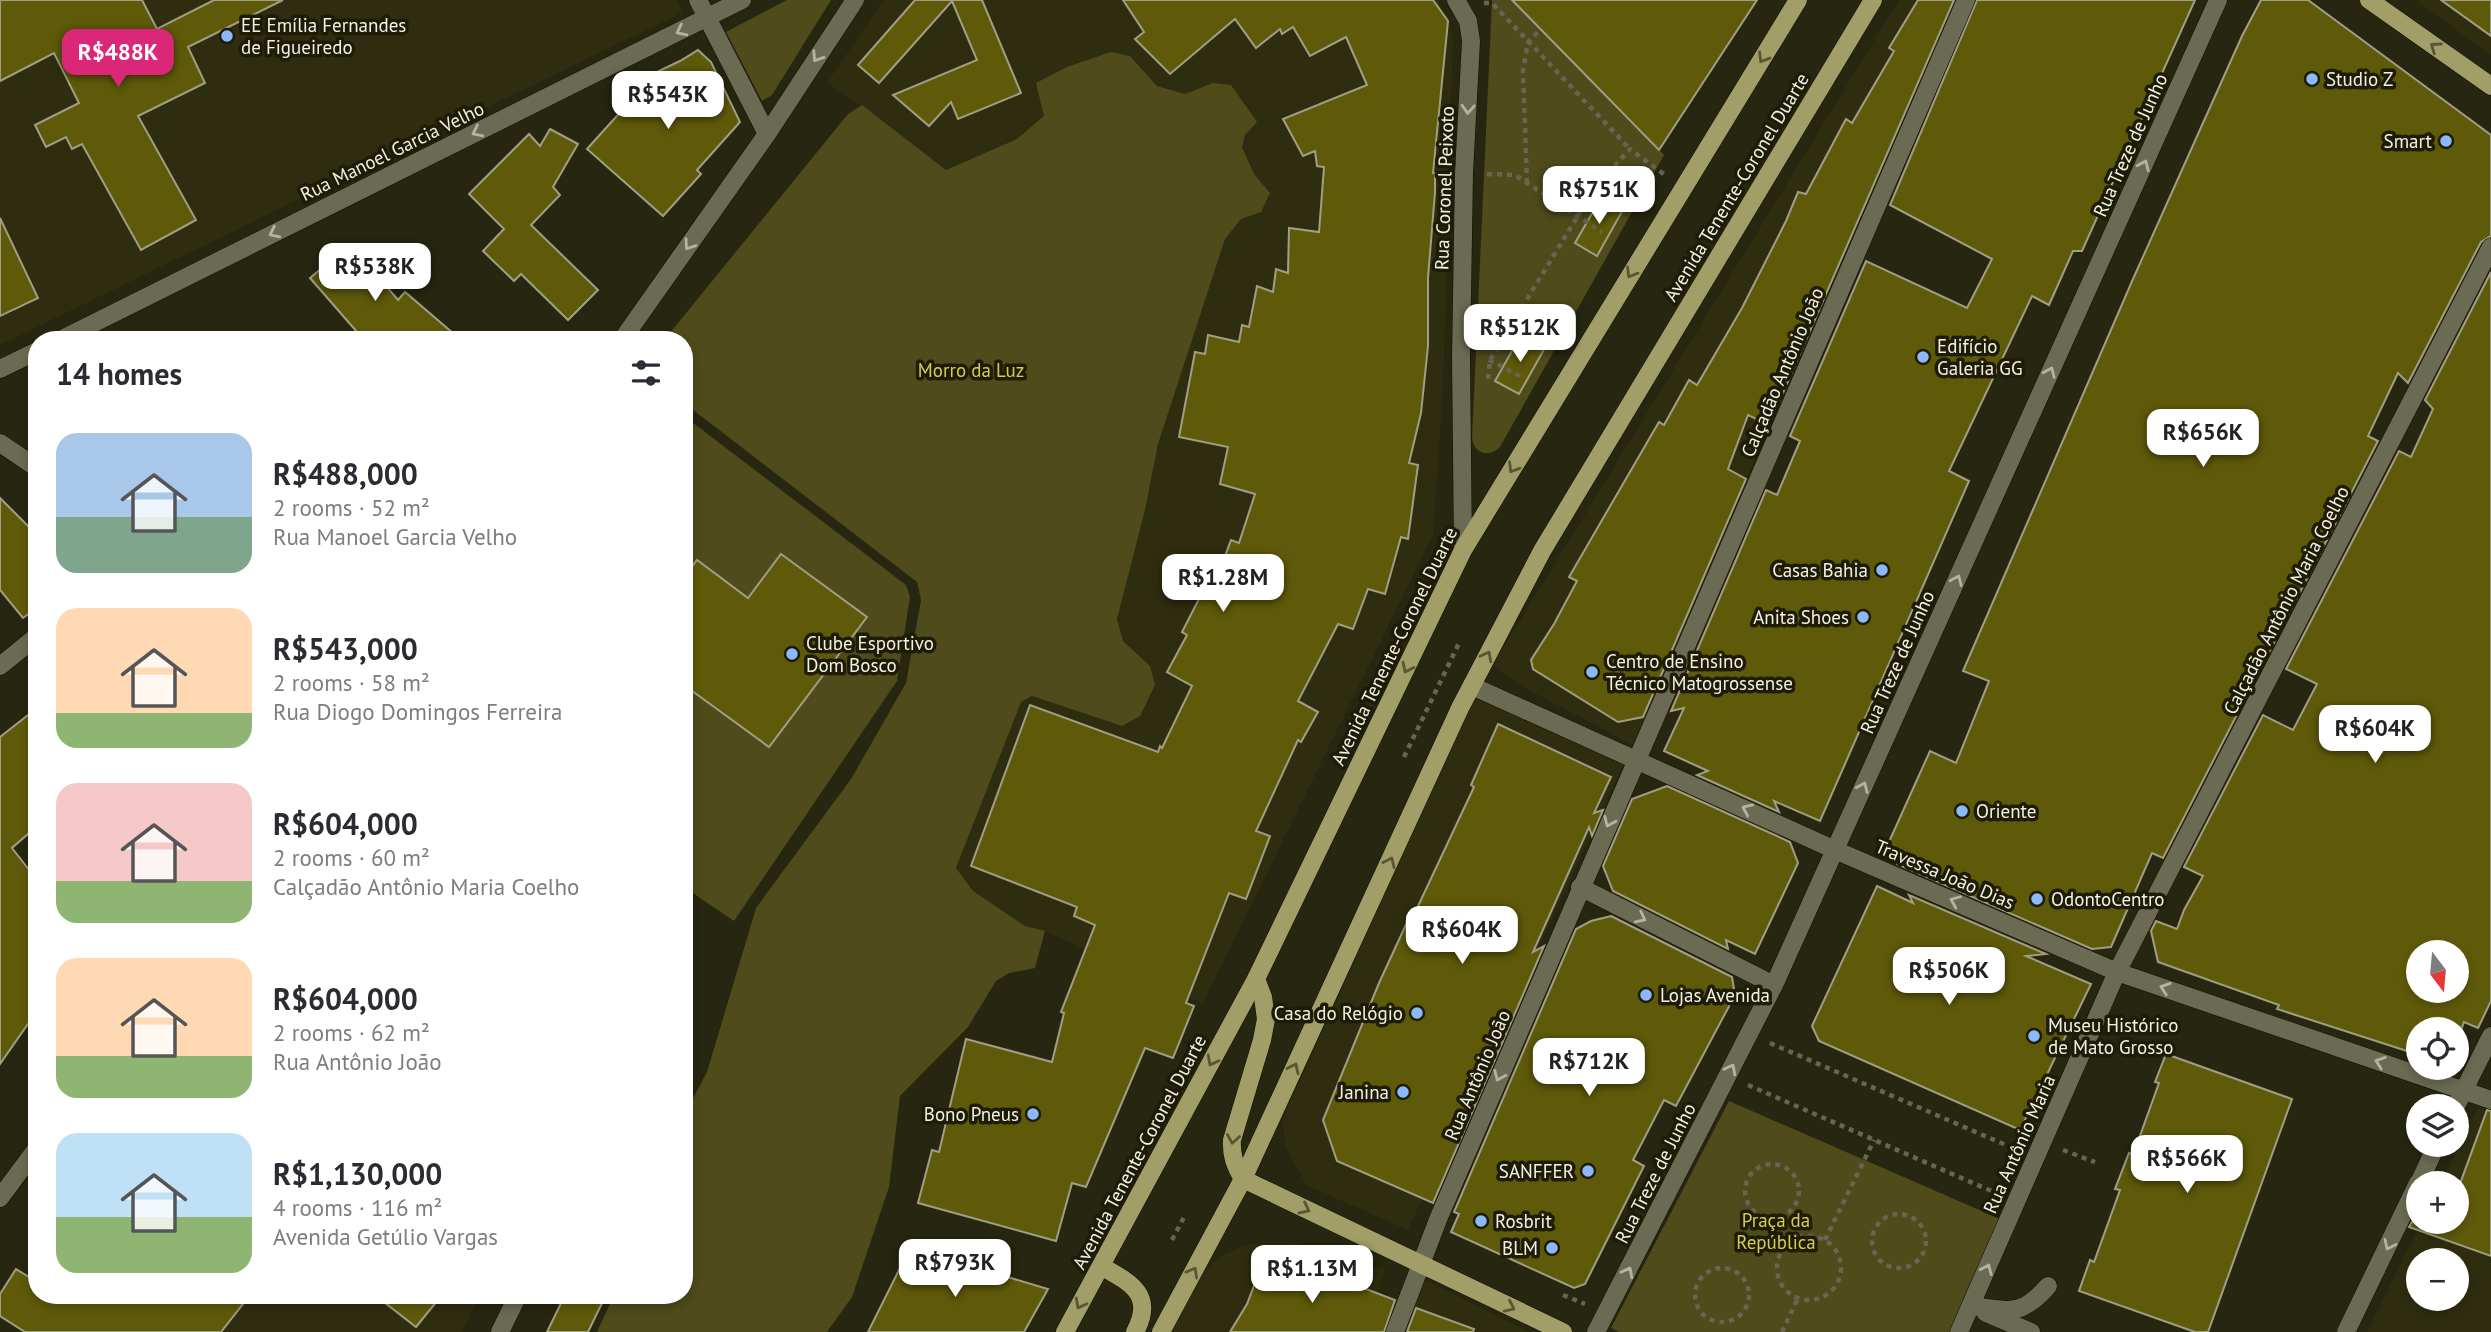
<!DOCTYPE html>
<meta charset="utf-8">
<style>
body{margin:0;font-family:"PT Sans",sans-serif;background:#f2f2f3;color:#2b2b33;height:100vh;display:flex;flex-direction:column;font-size:26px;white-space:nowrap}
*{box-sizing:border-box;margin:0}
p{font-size:23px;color:#7c7c81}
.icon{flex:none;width:38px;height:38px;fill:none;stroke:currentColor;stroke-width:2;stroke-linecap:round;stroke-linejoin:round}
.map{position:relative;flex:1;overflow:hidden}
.side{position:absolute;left:28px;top:331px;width:665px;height:973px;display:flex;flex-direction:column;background:#fff;border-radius:28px;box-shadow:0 4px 10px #0003}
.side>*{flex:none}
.needle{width:46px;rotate:164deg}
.fabs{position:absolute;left:2406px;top:940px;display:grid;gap:14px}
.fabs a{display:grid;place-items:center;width:63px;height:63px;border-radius:50%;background:#fff;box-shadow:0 4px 10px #0003;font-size:35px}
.price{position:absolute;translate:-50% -60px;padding:0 16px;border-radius:14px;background:#fff;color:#222;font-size:23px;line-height:46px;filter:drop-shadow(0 2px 4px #0008)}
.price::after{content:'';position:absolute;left:50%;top:42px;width:21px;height:16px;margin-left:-10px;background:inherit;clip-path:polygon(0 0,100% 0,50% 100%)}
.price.selected{background:#db2777;color:#fff}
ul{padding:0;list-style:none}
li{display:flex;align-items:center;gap:21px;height:175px;padding:0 28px}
li span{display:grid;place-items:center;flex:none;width:196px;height:140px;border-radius:21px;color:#555}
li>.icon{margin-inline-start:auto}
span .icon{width:84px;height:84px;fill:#fffc;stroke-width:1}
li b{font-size:30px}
h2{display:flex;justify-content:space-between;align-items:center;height:84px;padding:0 28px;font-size:30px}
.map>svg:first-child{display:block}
.built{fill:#2f2d10;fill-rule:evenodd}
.green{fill:#4f4b1b}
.building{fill:#5f5a0a;stroke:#a09f86;stroke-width:2;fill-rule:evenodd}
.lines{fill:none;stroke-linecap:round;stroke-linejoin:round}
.minor-casing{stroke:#100e00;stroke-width:19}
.major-casing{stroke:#100e00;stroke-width:19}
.path{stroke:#676653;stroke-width:4.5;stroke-dasharray:5 5;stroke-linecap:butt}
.minor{stroke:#6b6a52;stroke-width:18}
.major{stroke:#a29e68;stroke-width:18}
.oneway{stroke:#b5b4a2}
.oneway2{stroke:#595633}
.poi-dot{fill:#8bb9fc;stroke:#1e1c07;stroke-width:2.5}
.labels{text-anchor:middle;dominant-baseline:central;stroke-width:7;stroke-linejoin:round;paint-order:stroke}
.poi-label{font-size:19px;fill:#f2f1e4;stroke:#1e1c07;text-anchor:start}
.street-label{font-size:19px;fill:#f2f1e4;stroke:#1e1c07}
.park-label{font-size:19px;fill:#d7cd4e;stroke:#1e1c07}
</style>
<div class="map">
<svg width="2491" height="1332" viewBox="0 0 2491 1332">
<rect width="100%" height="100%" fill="#272610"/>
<g class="built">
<polygon points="0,0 677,0 683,12 0,345"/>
<polygon points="883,0 1438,0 1453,37 1443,390 1433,535 1203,1003 1045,931 1025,926 973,891 956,868 1021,701 1032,696 1122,726 1150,666 1123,641 1117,619 1145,510 1158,444 1225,239 1241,219 1261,212 1254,174 1242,146 1245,135 1213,83 1185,94 1157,86 1130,56 1044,116 1017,139 946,170 862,106 827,83"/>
<polygon points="1899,0 1951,0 1633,745 1521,686 1493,665"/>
<polygon points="2416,0 2491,0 2491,55"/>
<polygon points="1474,698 1624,763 1408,1230 1306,1185 1285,1146 1283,1118"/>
<path d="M 2478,1108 L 2491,1112 L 2491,1332 L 2367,1332 L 2422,1222 L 2457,1222 L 2457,1183 L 2441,1183 ZM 2418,1260 L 2457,1260 L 2457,1298 L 2418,1298 Z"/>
<polygon points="1297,1243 1385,1269 1366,1332 1169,1332 1198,1278 1221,1256 1250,1244"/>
<polygon points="1420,1277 1529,1332 1401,1332"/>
<polygon points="97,1295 480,1295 462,1332 148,1332"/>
</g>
<g class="green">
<polygon points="787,0 831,0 772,95 762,101 726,32"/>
<path d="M 1492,0 L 1512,0 L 1664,155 L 1500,447 C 1489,458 1474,454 1472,438 Z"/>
<polygon points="1111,52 1130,56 1157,86 1185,94 1213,83 1231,85 1257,122 1245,135 1242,147 1254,174 1270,193 1261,212 1241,219 1225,239 1158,444 1145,510 1117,619 1123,641 1150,666 1155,685 1140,716 1122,726 1032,696 1021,702 956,868 973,891 1025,926 1045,931 1035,968 1009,973 996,981 968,1027 900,1096 889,1187 852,1297 827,1332 597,1332 614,1295 684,1295 684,1115 707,1072 756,908 851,779 906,683 921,600 917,582 684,403 684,340 665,339 848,114 862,105 946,170 1017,139 1044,116 1036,83 1067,67"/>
<polygon points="684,416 906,585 910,597 897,681 734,921 684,887"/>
<polygon points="1729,1101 2000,1219 1950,1332 1619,1332 1611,1328"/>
</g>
<g class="building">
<polygon points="0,0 142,0 157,29 214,0 283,0 188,47 205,83 138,116 196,220 141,250 82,144 72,149 66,137 46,147 35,125 79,103 54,53 0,81"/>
<polygon points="915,0 982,0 1021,93 958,119 951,102 929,126 893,95 977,60 952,1 879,83 858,65"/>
<polygon points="1123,0 1433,0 1448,21 1433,173 1435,173 1435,192 1428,278 1428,346 1421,413 1409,463 1418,465 1408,539 1401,537 1385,594 1368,589 1353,629 1338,624 1298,701 1318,712 1301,742 1298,740 1256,831 1270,836 1246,899 1229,893 1186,1003 1194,1006 1173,1058 1145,1048 1086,1187 1072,1183 1056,1241 918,1203 932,1150 939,1152 966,1039 1052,1062 1064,1013 1061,1012 1095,925 1074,916 1077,907 971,866 1030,705 1158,752 1160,746 1162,748 1192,686 1167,672 1187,635 1182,632 1202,593 1210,597 1231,540 1239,543 1255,494 1220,484 1228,447 1179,437 1195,352 1205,354 1208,335 1239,342 1242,325 1249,327 1257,286 1273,292 1276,269 1288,273 1289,228 1319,232 1324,167 1317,166 1315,151 1303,156 1283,119 1367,85 1346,37 1310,56 1293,27 1282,34 1280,29 1256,48 1235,19 1170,74 1135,39 1144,32"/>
<polygon points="1512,0 1757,0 1659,150"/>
<polygon points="1918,0 1954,0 1769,425 1748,415 1728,469 1746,479 1643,717 1618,722 1533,669 1531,660 1554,624 1577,581 1569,577 1645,446 1659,422 1664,425 1689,380 1697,385 1742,308 1786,221 1798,192 1806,194 1846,119 1852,123 1894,51 1889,48"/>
<polygon points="1977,0 2195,0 2082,251 2073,251 2049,305 2032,296 1949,471 1969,481 1820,821 1774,801 1779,812 1697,775 1708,771 1664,751 1684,708 1671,711 1766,490 1777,495 1800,441 1790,436 1866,261 1967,308 1992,259 1890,205"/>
<polygon points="2261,0 2308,0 2491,135 2491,236 2481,242 2408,383 2398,373 2368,436 2378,441 2163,858 2152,853 2111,947 2092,949 1897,864 1888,844 1930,751 1956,763 1989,681 1963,671 2133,279 2242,36"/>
<polygon points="2441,0 2491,0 2491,36"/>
<polygon points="698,50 711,62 740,122 697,170 701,174 663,216 587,149 643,87 640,80 680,61"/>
<polygon points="550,129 578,144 553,187 560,195 531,225 598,290 568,320 521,274 514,281 483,251 504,229 469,194 529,134 540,146"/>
<polygon points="1602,196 1624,208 1597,256 1575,243"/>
<polygon points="0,218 38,298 0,316"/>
<polygon points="350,244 398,300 405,292 461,340 364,340 310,278"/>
<path d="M 2491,272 L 2491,1001 L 2478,1028 L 2464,1022 L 2457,1041 L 2457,1029 L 2418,1029 L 2418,1048 L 2415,1047 L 2413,1053 L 2277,1009 L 2279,1005 L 2158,962 L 2151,931 L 2156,921 L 2177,929 L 2184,910 L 2203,876 L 2184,867 L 2263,715 L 2293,730 L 2317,684 L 2286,669 L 2399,451 L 2411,457 L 2433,409 L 2425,400 ZM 2418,952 L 2457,952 L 2457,990 L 2418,990 Z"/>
<polygon points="1522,333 1546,346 1519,394 1495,381"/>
<polygon points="0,498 37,535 37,608 23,618 0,590"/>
<polygon points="781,554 867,617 769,747 684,685 684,577 697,560 748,598"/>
<polygon points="37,708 37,826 12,848 37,880 37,1011 0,1064 0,737"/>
<polygon points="1498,724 1611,777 1594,813 1603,810 1592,836 1589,827 1533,952 1544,946 1433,1203 1337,1161 1323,1120 1379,983 1409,918 1412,919 1474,787 1471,785"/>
<polygon points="1667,786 1790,842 1798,863 1755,954 1726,940 1728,949 1613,891 1603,866 1632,799"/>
<polygon points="1877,886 1913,903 1909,895 2046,954 2026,956 2091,984 2020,1130 1819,1041 1812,1026"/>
<polygon points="1611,916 1732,977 1735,995 1676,1106 1664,1100 1633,1160 1644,1166 1585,1284 1574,1288 1451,1232 1459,1214 1454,1212 1576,929 1591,921"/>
<polygon points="2166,1054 2292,1099 2208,1332 2195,1332 2079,1291 2090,1260 2094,1262 2120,1190 2115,1189 2129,1153 2133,1155 2159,1083 2155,1082"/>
<polygon points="2487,1110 2491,1111 2491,1256 2409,1227 2412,1222 2457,1222 2457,1192"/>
<polygon points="910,1248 1048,1289 1024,1332 868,1332"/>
<polygon points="1285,1264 1317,1277 1319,1271 1395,1300 1384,1332 1230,1332 1247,1304 1260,1270 1280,1278"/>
<polygon points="16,1269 37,1282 37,1295 250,1295 221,1332 25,1332 0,1316 0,1294"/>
<polygon points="375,1295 442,1295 416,1327"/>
<polygon points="565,1295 606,1295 588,1332 547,1332"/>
<polygon points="1416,1308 1474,1329 1473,1332 1407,1332"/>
</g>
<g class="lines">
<defs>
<g id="minor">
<polyline points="698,0 767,134"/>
<polyline points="1456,0 1468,21 1471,41 1464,173 1461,358 1463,550"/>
<polyline points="60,340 742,0"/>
<polyline points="622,340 767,134 855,0"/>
<polyline points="0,369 37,351"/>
<polyline points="0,443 37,468"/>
<polyline points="0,666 37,636"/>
<polyline points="1472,686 1835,850 2117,972 2491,1100"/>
<polyline points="1580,887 1774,985"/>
<polyline points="2456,1106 2491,1036"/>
<polyline points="2419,1183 2437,1144"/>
<polyline points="0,1198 37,1148"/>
<path d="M 1971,1306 C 2009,1310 2020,1318 2048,1286"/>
<polyline points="1986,1313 2031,1332"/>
<polyline points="500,1332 518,1295"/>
<polyline points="1395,1332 1439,1217 1966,0"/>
<polyline points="1596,1332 1774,985 2218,0"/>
<polyline points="1959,1332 2117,972 2491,247"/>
<polyline points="2346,1332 2418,1183"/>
</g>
<g id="major">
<polyline points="2369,0 2491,86"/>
<path d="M 1256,979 L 1263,997 L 1266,1019 L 1262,1040 L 1232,1140 C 1231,1155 1235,1166 1243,1179 L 1563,1332"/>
<path d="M 1101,1266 C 1131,1283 1155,1295 1135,1332"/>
<polyline points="1065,1332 1256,979 1463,550 1798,0"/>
<polyline points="1161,1332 1243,1179 1460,708 1542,551 1873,0"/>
</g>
</defs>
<use href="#minor" class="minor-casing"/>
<use href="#major" class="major-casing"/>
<g class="path">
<polyline points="1484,3 1492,3 1630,149"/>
<polyline points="1487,174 1515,175 1602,232"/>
<polyline points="1527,183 1523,71 1528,42 1540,30"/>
<polyline points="1489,360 1522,377"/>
<polyline points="1488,379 1490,360 1596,186 1630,149 1665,175"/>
<polyline points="1404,757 1459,643"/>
<polyline points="1770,1043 2015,1149"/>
<polyline points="1748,1085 1996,1193"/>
<polyline points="2063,1150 2095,1162"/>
<circle cx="1772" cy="1191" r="27"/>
<circle cx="1899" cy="1241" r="27"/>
<circle cx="1809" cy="1268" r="32"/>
<polyline points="1172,1240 1184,1217"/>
<polyline points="1825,1240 1874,1140"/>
<circle cx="1722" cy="1295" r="27"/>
<polyline points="1563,1295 1585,1304"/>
<polyline points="1782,1332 1798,1298"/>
</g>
<use href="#minor" class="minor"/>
<use href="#major" class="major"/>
</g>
<defs><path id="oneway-chevron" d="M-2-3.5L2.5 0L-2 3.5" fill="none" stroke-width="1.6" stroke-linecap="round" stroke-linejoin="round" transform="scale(1.75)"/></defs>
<g class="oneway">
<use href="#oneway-chevron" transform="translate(681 31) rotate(154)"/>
<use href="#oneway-chevron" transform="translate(817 57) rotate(123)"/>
<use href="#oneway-chevron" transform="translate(1468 109) rotate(93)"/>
<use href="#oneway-chevron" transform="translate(477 132) rotate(154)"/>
<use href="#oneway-chevron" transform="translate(2144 165) rotate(-66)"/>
<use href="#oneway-chevron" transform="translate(274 233) rotate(154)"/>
<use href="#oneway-chevron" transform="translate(689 245) rotate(125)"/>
<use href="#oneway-chevron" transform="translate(2050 372) rotate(-66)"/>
<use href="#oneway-chevron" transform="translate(1957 580) rotate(-66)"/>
<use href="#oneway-chevron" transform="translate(1863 787) rotate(-66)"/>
<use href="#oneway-chevron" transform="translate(1747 809) rotate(-156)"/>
<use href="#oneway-chevron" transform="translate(1609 822) rotate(114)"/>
<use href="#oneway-chevron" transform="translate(1955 901) rotate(-157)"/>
<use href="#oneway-chevron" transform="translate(1641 918) rotate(27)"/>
<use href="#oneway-chevron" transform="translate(2165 988) rotate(-161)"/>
<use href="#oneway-chevron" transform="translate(2380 1062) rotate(-161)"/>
<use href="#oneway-chevron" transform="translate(1731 1069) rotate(-63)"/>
<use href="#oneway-chevron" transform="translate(1499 1076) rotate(113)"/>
<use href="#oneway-chevron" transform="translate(2389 1245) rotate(116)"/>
<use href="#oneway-chevron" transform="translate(1987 1269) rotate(-66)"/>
<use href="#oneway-chevron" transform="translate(1628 1272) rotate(-63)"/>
</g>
<g class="oneway2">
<use href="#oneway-chevron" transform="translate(2435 47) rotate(-145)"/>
<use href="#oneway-chevron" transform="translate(1763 58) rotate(121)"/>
<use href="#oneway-chevron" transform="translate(1631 273) rotate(121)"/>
<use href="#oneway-chevron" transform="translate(1513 468) rotate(121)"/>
<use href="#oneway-chevron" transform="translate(1487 656) rotate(-63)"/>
<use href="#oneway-chevron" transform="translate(1407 668) rotate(116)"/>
<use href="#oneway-chevron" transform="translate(1390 862) rotate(-65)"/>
<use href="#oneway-chevron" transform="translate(1212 1061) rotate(118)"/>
<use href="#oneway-chevron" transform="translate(1294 1068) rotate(-65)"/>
<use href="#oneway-chevron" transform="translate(1233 1139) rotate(99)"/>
<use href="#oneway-chevron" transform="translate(1305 1209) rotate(26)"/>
<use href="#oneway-chevron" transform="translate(1193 1272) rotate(-61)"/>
<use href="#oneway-chevron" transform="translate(1080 1304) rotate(118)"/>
<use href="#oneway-chevron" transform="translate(1510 1307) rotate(25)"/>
</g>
<g class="poi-dot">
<circle cx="227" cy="36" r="7"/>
<circle cx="2312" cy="79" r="7"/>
<circle cx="2446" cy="141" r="7"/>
<circle cx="1923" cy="357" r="7"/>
<circle cx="1882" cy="570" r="7"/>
<circle cx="1863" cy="617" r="7"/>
<circle cx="792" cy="654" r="7"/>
<circle cx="1592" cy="672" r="7"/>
<circle cx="1962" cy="811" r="7"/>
<circle cx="2037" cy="899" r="7"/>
<circle cx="1646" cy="995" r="7"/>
<circle cx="1417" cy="1013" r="7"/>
<circle cx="2034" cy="1036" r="7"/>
<circle cx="1403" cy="1092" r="7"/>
<circle cx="1033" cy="1114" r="7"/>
<circle cx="1588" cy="1171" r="7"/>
<circle cx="1481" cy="1221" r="7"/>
<circle cx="1552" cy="1248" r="7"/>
</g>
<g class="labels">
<g class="poi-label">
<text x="241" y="25">EE Emília Fernandes<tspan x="241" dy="22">de Figueiredo</tspan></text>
<text x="2326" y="79">Studio Z</text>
<text x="2432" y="141" text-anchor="end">Smart</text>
<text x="1937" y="346">Edifício<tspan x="1937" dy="22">Galeria GG</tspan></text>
<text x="1868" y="570" text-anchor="end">Casas Bahia</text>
<text x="1849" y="617" text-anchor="end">Anita Shoes</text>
<text x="806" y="643">Clube Esportivo<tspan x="806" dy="22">Dom Bosco</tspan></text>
<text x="1606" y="661">Centro de Ensino<tspan x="1606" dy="22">Técnico Matogrossense</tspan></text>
<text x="1976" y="811">Oriente</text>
<text x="2051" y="899">OdontoCentro</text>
<text x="1660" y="995">Lojas Avenida</text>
<text x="1403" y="1013" text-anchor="end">Casa do Relógio</text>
<text x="2048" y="1025">Museu Histórico<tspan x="2048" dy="22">de Mato Grosso</tspan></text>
<text x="1389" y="1092" text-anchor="end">Janina</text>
<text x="1019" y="1114" text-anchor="end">Bono Pneus</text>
<text x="1574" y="1171" text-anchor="end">SANFFER</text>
<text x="1495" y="1221">Rosbrit</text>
<text x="1538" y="1248" text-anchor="end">BLM</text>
</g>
<g class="street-label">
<text transform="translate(2130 145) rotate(-66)">Rua Treze de Junho</text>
<text transform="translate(392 151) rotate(-26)">Rua Manoel Garcia Velho</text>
<text transform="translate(1736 187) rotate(-59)">Avenida Tenente-Coronel Duarte</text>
<text transform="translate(1444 188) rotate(-88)">Rua Coronel Peixoto</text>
<text transform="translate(1782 372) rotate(-67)">Calçadão Antônio João</text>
<text transform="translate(2286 600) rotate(-63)">Calçadão Antônio Maria Coelho</text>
<text transform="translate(1394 646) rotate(-64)">Avenida Tenente-Coronel Duarte</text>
<text transform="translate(1897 662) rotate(-66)">Rua Treze de Junho</text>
<text transform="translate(1945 874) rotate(23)">Travessa João Dias</text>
<text transform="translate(1477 1075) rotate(-67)">Rua Antônio João</text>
<text transform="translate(2019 1144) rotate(-66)">Rua Antônio Maria</text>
<text transform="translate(1139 1152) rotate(-62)">Avenida Tenente-Coronel Duarte</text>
<text transform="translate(1655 1173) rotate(-63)">Rua Treze de Junho</text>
</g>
<g class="park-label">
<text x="971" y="370">Morro da Luz</text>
<text x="1776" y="1220">Praça da<tspan x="1776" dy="22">República</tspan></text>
</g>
</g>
</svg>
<div class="fabs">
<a><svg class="needle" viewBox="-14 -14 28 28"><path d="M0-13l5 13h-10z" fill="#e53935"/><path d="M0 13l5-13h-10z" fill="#7c7c81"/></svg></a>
<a><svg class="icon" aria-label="locate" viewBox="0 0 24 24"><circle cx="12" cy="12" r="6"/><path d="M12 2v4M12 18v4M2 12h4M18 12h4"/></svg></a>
<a><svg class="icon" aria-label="layers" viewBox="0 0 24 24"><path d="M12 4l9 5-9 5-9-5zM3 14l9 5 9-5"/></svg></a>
<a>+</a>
<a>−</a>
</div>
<b class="price selected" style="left:118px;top:89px">R$488K</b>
<b class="price" style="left:668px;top:131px">R$543K</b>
<b class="price" style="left:1599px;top:226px">R$751K</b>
<b class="price" style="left:375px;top:303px">R$538K</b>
<b class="price" style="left:1520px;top:364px">R$512K</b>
<b class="price" style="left:2203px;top:469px">R$656K</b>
<b class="price" style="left:1223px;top:614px">R$1.28M</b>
<b class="price" style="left:2375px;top:765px">R$604K</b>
<b class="price" style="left:1462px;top:966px">R$604K</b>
<b class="price" style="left:1949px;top:1007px">R$506K</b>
<b class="price" style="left:1589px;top:1098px">R$712K</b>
<b class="price" style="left:2187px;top:1195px">R$566K</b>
<b class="price" style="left:955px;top:1299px">R$793K</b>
<b class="price" style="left:1312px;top:1305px">R$1.13M</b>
<section class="side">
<h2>14 homes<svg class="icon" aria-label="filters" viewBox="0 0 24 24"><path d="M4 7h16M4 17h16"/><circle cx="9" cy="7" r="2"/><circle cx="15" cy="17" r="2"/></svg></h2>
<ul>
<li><span style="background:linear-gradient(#a9c7e8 60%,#7fa58c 0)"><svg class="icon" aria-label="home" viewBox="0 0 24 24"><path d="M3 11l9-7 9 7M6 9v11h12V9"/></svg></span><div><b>R$488,000</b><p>2 rooms · 52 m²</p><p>Rua Manoel Garcia Velho</p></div></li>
<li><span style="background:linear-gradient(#ffd9b3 75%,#8fb573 0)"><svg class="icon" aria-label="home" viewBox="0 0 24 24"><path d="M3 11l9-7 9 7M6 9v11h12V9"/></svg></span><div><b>R$543,000</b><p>2 rooms · 58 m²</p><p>Rua Diogo Domingos Ferreira</p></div></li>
<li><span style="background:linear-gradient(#f6c9c9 70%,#8fb573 0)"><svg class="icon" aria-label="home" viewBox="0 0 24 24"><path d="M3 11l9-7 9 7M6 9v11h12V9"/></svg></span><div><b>R$604,000</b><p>2 rooms · 60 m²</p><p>Calçadão Antônio Maria Coelho</p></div></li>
<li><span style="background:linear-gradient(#ffd9b3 70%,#8fb573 0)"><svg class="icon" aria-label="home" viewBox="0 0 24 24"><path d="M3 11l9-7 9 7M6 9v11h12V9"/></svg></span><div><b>R$604,000</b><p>2 rooms · 62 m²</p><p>Rua Antônio João</p></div></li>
<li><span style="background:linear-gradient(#bfe0f5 60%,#8fb573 0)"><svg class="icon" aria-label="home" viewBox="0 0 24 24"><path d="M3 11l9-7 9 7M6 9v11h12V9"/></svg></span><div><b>R$1,130,000</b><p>4 rooms · 116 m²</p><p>Avenida Getúlio Vargas</p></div></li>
</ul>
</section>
</div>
